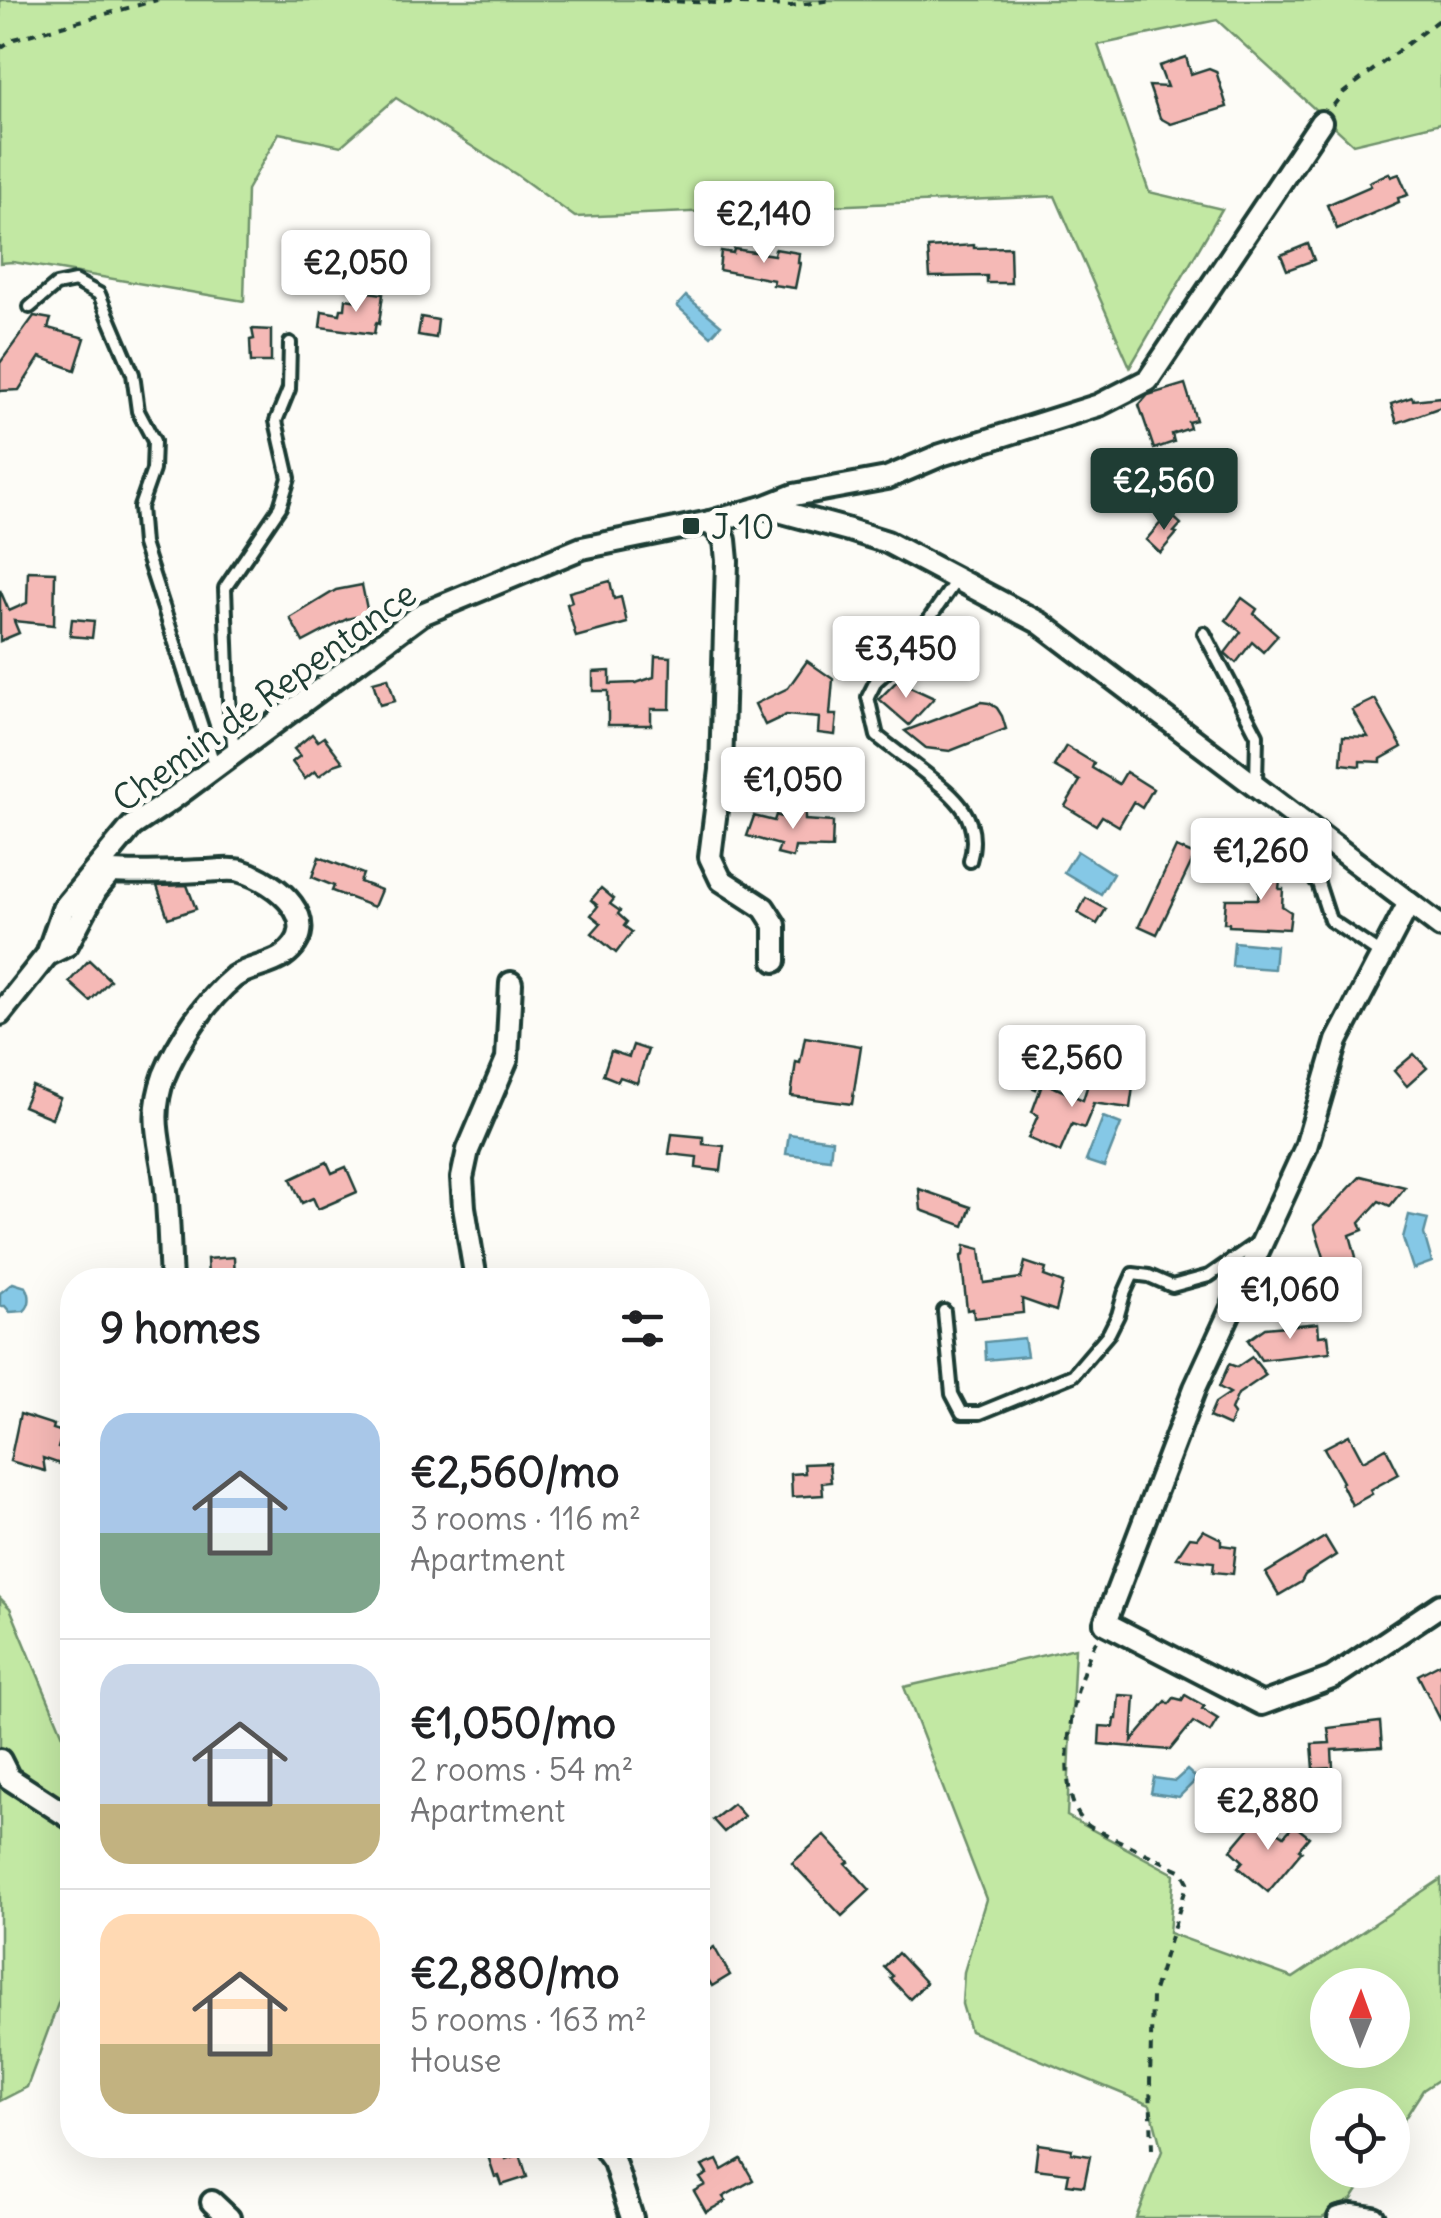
<!DOCTYPE html>
<meta charset="utf-8">
<style>
body{margin:0;font-family:Delius,sans-serif;background:#f2f2f2;color:#202124;height:100vh;display:flex;flex-direction:column;font-size:38px;white-space:nowrap}
*{box-sizing:border-box;margin:0}
p{font-size:32px;color:#757577}
.icon{flex:none;width:55px;height:55px;fill:none;stroke:currentColor;stroke-width:2;stroke-linecap:round;stroke-linejoin:round}
.map{position:relative;flex:1;overflow:hidden}
.drawer{position:absolute;left:60px;top:1268px;width:650px;height:890px;display:flex;flex-direction:column;background:#fff;border-radius:40px;box-shadow:0 10px 40px #0002}
.drawer>*{flex:none}
.needle{width:65px;rotate:1deg}
.controls{position:absolute;left:1310px;top:1968px;display:grid;gap:20px}
.controls a{display:grid;place-items:center;width:100px;height:100px;border-radius:50%;background:#fff;box-shadow:0 10px 40px #0002;font-size:50px}
.price{position:absolute;translate:-50% -85px;padding:0 22px;border-radius:10px;background:#fff;color:#222;font-size:32px;line-height:65px;filter:drop-shadow(0 2px 5px #0008)}
.price::after{content:'';position:absolute;left:50%;top:60px;width:30px;height:22px;margin-left:-15px;background:inherit;clip-path:polygon(0 0,100% 0,50% 100%)}
.price.selected{background:#1f3d34;color:#fff}
ul{padding:0;list-style:none}
li{display:flex;align-items:center;gap:30px;height:250px;padding:0 40px}
li+li{border-top:2px solid #e0e0e0}
li span{display:grid;place-items:center;flex:none;width:280px;height:200px;border-radius:30px;color:#555}
li>.icon{margin-inline-start:auto}
span .icon{width:120px;height:120px;fill:#fffc;stroke-width:1}
li b{font-size:42px}
h2{display:flex;justify-content:space-between;align-items:center;height:120px;padding:0 40px;font-size:42px}
.map>svg:first-child{display:block}
.green{fill:#c2e8a3;stroke:#70926c;stroke-width:2.5;fill-rule:evenodd}
.water{fill:#85c8e6;stroke:#5c909f;stroke-width:2.5}
.building{fill:#f5b9b6;stroke:#1f3d34;stroke-width:2.5}
.lines{fill:none;stroke-linecap:round;stroke-linejoin:round}
.service-casing{stroke:#1f3d34;stroke-width:18}
.minor-casing{stroke:#1f3d34;stroke-width:28}
.path{stroke:#1f3d34;stroke-width:4;stroke-dasharray:8 8;stroke-linecap:butt}
.service{stroke:#fdfcf7;stroke-width:10}
.minor{stroke:#fdfcf7;stroke-width:20}
.poi-dot{fill:#1f3d34;stroke:#fdfcf7;stroke-width:4}
.labels{text-anchor:middle;dominant-baseline:central;stroke-width:10;stroke-linejoin:round;paint-order:stroke}
.poi-label{font-size:35px;fill:#1f3d34;stroke:#fdfcf7;text-anchor:start}
.street-label{font-size:35px;fill:#1f3d34;stroke:#fdfcf7}
</style>
<div class="map">
<svg width="1441" height="2218" viewBox="0 0 1441 2218">
<rect width="100%" height="100%" fill="#fdfcf7"/>
<filter id="ink" filterUnits="userSpaceOnUse"><feTurbulence type="fractalNoise" baseFrequency=".01" numOctaves="2"/><feDisplacementMap in="SourceGraphic" scale="20" xChannelSelector="R" yChannelSelector="G"/><feConvolveMatrix kernelMatrix="1 2 1 2 8 2 1 2 1" color-interpolation-filters="sRGB"/></filter>
<g filter="url(#ink)">
<g class="green">
<polygon points="0,0 1441,0 1441,123 1353,144 1217,20 1098,45 1149,192 1222,209 1130,367 1055,196 575,217 517,175 396,98 341,146 279,133 247,190 244,301 13,262 0,263"/>
<polygon points="0,1598 10,1608 72,1757 72,1966 27,2087 0,2101"/>
<path d="M 1075,1648 L 1067,1816 L 1174,1874 L 1169,1933 L 1293,1978 L 1441,1879 L 1441,2078 L 1423,2090 L 1393,2137 L 1392,2105 L 1328,2105 L 1328,2170 L 1371,2170 L 1352,2199 L 1322,2218 L 1136,2218 L 1162,2151 L 1150,2105 L 970,2031 L 962,2004 L 964,1972 L 986,1899 L 904,1687 ZM 1328,1985 L 1392,1985 L 1392,2050 L 1328,2050 Z"/>
</g>
<g class="water">
<polygon points="686,296 721,325 711,336 677,306"/>
<polygon points="1077,851 1113,874 1101,894 1064,872"/>
<polygon points="1234,942 1276,946 1274,969 1232,966"/>
<polygon points="1103,1117 1121,1124 1104,1167 1086,1161"/>
<polygon points="789,1134 832,1140 830,1159 786,1154"/>
<polygon points="1409,1215 1428,1219 1424,1234 1432,1262 1413,1269 1403,1238"/>
<path d="M 13,1283 L 26,1287 C 31,1295 31,1305 24,1311 L 10,1312 L 5,1306 L 0,1306 L 0,1293 Z"/>
<polygon points="1024,1338 1027,1356 986,1360 985,1342"/>
<polygon points="1187,1770 1197,1779 1179,1797 1151,1793 1154,1778 1175,1781"/>
</g>
<g class="building">
<polygon points="1186,57 1191,74 1209,68 1216,71 1227,107 1171,124 1160,118 1149,86 1167,87 1159,66"/>
<polygon points="1389,173 1391,177 1399,174 1408,195 1398,198 1399,202 1337,229 1327,205 1371,186 1369,182"/>
<polygon points="1308,244 1314,260 1287,270 1281,255"/>
<polygon points="974,245 974,248 1010,247 1011,283 987,283 987,276 930,277 928,248"/>
<polygon points="734,249 774,255 775,249 799,253 798,263 800,263 795,288 773,285 774,280 719,270 721,251 733,253"/>
<polygon points="360,291 383,294 379,324 376,323 374,334 320,327 322,311 340,314 341,309 345,309 346,299 358,301"/>
<polygon points="34,316 51,319 48,328 85,338 75,370 40,357 19,390 0,391 0,363"/>
<polygon points="421,317 438,320 436,338 418,335"/>
<polygon points="252,329 271,330 271,362 251,362 250,340 254,339"/>
<polygon points="1185,384 1196,420 1188,422 1190,428 1172,434 1174,442 1154,449 1139,405 1148,395"/>
<polygon points="1412,397 1413,400 1441,397 1441,407 1397,423 1391,404"/>
<polygon points="1169,513 1181,524 1174,532 1177,533 1160,553 1146,540"/>
<polygon points="28,571 55,572 54,625 14,621 19,633 0,641 0,590 9,611 27,603"/>
<polygon points="610,581 614,599 621,597 627,623 576,637 567,604 572,602 569,592"/>
<polygon points="362,585 368,614 347,619 303,642 290,618 336,590"/>
<polygon points="1242,598 1257,609 1254,614 1278,635 1263,652 1252,642 1236,663 1225,653 1241,632 1226,620"/>
<polygon points="72,619 94,621 92,638 70,636"/>
<polygon points="655,656 671,657 670,709 651,709 651,725 608,725 608,691 593,691 593,672 610,671 610,684 636,683 654,677"/>
<polygon points="807,661 833,679 830,715 837,715 835,735 818,733 819,718 786,715 765,725 755,704 788,688"/>
<polygon points="388,678 395,701 380,705 373,682"/>
<polygon points="897,681 934,698 909,725 879,699"/>
<polygon points="1375,699 1402,747 1381,759 1381,762 1360,761 1360,766 1341,764 1343,736 1368,737 1352,710"/>
<polygon points="981,702 989,703 997,708 1002,716 1006,729 950,751 926,748 905,731"/>
<polygon points="312,734 318,741 324,737 343,762 334,765 319,776 315,771 305,779 292,762 300,756 294,749"/>
<polygon points="1066,746 1094,763 1092,768 1119,784 1126,772 1153,789 1142,808 1133,802 1119,826 1102,816 1096,825 1065,806 1080,781 1054,766"/>
<polygon points="783,811 805,811 805,820 833,822 832,848 795,847 793,858 777,854 780,845 747,836 754,816 774,821 776,815 782,817"/>
<polygon points="1176,847 1195,855 1157,934 1139,926"/>
<polygon points="319,857 363,874 360,882 381,890 374,907 332,891 334,886 312,877"/>
<polygon points="1261,861 1282,863 1279,889 1283,889 1282,906 1291,912 1289,929 1229,926 1229,923 1224,923 1226,899 1258,899"/>
<polygon points="187,885 196,909 168,918 157,886"/>
<polygon points="601,888 614,899 610,904 620,911 618,914 627,922 624,926 632,932 616,953 592,933 601,923 591,915 598,906 591,900"/>
<polygon points="1086,898 1106,909 1097,924 1078,913"/>
<polygon points="89,960 110,980 90,1001 69,982"/>
<polygon points="805,1037 861,1046 852,1104 791,1096 796,1062 800,1063"/>
<polygon points="633,1045 648,1050 637,1083 620,1077 618,1081 603,1075 611,1051 629,1057"/>
<polygon points="1414,1054 1427,1068 1407,1086 1394,1071"/>
<polygon points="1017,1062 1043,1073 1036,1089 1010,1078"/>
<polygon points="1089,1081 1133,1087 1130,1108 1092,1103 1094,1104 1084,1128 1072,1124 1060,1152 1028,1138 1038,1115 1032,1112 1043,1082 1083,1100"/>
<polygon points="32,1086 60,1098 52,1118 23,1106"/>
<polygon points="672,1134 703,1137 703,1144 724,1146 721,1171 696,1168 697,1157 669,1154"/>
<polygon points="327,1162 332,1173 346,1167 357,1192 318,1209 313,1198 302,1203 291,1179"/>
<polygon points="1361,1176 1405,1187 1390,1206 1379,1201 1360,1222 1363,1230 1350,1235 1356,1257 1332,1283 1314,1225"/>
<polygon points="919,1189 971,1207 964,1226 921,1210"/>
<polygon points="965,1245 980,1249 984,1283 1021,1278 1025,1262 1046,1269 1044,1276 1063,1283 1056,1311 1022,1299 1023,1313 974,1318 973,1309 967,1310 961,1256 964,1255"/>
<polygon points="234,1257 235,1280 219,1280 218,1275 208,1276 207,1259"/>
<polygon points="1318,1323 1319,1336 1328,1335 1330,1352 1261,1360 1248,1340 1265,1328"/>
<polygon points="1252,1357 1266,1375 1238,1394 1231,1410 1234,1414 1229,1426 1209,1417 1215,1403 1230,1393 1219,1387 1229,1364 1237,1367"/>
<polygon points="20,1414 54,1425 53,1429 63,1432 58,1448 72,1453 72,1468 43,1458 45,1471 10,1461"/>
<polygon points="1349,1435 1363,1461 1386,1448 1399,1474 1370,1490 1372,1494 1352,1505 1341,1483 1343,1482 1324,1448"/>
<polygon points="829,1463 831,1482 822,1483 823,1495 792,1497 791,1474 805,1473 804,1464"/>
<polygon points="1203,1530 1221,1539 1221,1545 1236,1547 1233,1574 1213,1572 1214,1562 1176,1558 1190,1537 1197,1538"/>
<polygon points="1325,1537 1336,1555 1305,1575 1301,1582 1279,1595 1266,1573"/>
<polygon points="1441,1663 1441,1721 1418,1675"/>
<polygon points="1119,1695 1135,1696 1132,1741 1166,1701 1169,1704 1174,1698 1182,1700 1185,1695 1204,1706 1202,1709 1218,1719 1210,1732 1193,1722 1170,1750 1099,1744 1100,1726 1114,1727 1115,1719 1117,1719"/>
<polygon points="1380,1722 1382,1747 1332,1750 1333,1768 1314,1769 1312,1744 1330,1743 1328,1728"/>
<polygon points="733,1804 744,1816 724,1832 713,1820"/>
<polygon points="1258,1818 1277,1833 1278,1832 1284,1836 1294,1825 1309,1837 1299,1849 1302,1851 1268,1892 1238,1867 1243,1861 1231,1850"/>
<polygon points="824,1835 849,1862 846,1864 870,1890 842,1916 792,1863"/>
<polygon points="714,1947 730,1975 712,1986 709,1981 698,1988 698,1957"/>
<polygon points="898,1953 926,1983 910,1999 890,1978 893,1976 884,1967"/>
<polygon points="1038,2144 1072,2149 1071,2153 1090,2156 1084,2186 1067,2184 1069,2173 1035,2169"/>
<polygon points="503,2151 506,2159 520,2154 527,2177 502,2185 499,2176 495,2177 488,2156"/>
<polygon points="741,2159 753,2180 723,2197 726,2201 706,2212 694,2191 705,2185 700,2178 707,2174 702,2166 717,2160 722,2170"/>
</g>
<g class="lines">
<defs>
<g id="service">
<polyline points="30,307 56,285 75,281 99,294 133,374 138,411 154,441 153,470 140,507 143,544 215,767"/>
<path d="M 957,579 L 902,658 L 876,681 L 868,697 L 877,736 C 892,748 907,759 921,770 C 953,795 983,816 970,861"/>
<polyline points="1204,633 1257,735 1256,784"/>
<polyline points="234,754 229,699 225,588 280,507 289,478 276,421 289,389 290,343"/>
<polyline points="1216,872 1250,849 1292,856 1318,883 1330,920 1382,955"/>
<polyline points="944,1311 952,1394 962,1413 980,1413 1073,1375 1109,1333 1118,1315 1124,1294 1133,1274 1149,1276 1172,1286 1209,1276 1255,1244"/>
</g>
<g id="minor">
<polyline points="764,507 849,530 887,542 1040,623 1441,927"/>
<polyline points="710,522 725,540 727,561 721,770 710,857 721,880 764,908 775,925 775,961"/>
<polyline points="1409,903 1337,1041 1306,1147 1195,1388 1105,1623 1262,1704 1332,1678 1441,1605"/>
<path d="M 47,955 L 67,945 L 96,890 L 111,872 C 142,874 173,872 203,871 C 215,871 230,868 241,871 C 276,881 328,923 283,956 C 269,966 248,967 234,977 C 207,999 177,1043 164,1076 C 149,1118 160,1140 165,1181 C 169,1213 169,1247 171,1280"/>
<polyline points="0,1014 47,955 63,909 132,826 171,800 422,614 582,548 710,522 764,507 794,495 887,478 941,455 1099,405 1148,380 1321,122"/>
<polyline points="476,1280 464,1207 462,1178 468,1150 507,1059 511,983"/>
<polyline points="0,1760 9,1778 72,1819"/>
<polyline points="602,2145 614,2162 632,2218"/>
<polyline points="212,2202 229,2218"/>
<polyline points="1339,2218 1352,2215 1374,2218"/>
</g>
</defs>
<use href="#service" class="service-casing"/>
<use href="#minor" class="minor-casing"/>
<g class="path">
<polyline points="644,0 791,6 831,0"/>
<polyline points="0,48 14,39 157,0"/>
<polyline points="1333,106 1343,93 1441,18"/>
<path d="M 1096,1641 C 1075,1680 1050,1785 1084,1822 C 1090,1829 1103,1832 1111,1837 C 1135,1848 1158,1860 1182,1871 L 1188,1882 L 1152,1997 L 1150,2082 L 1152,2149"/>
</g>
<use href="#service" class="service"/>
<use href="#minor" class="minor"/>
</g>
</g>
<rect class="poi-dot" x="681" y="516" width="20" height="20" rx="5"/>
<g class="labels">
<g class="poi-label">
<text x="711" y="526">J 10</text>
</g>
<g class="street-label">
<text transform="translate(264 696) rotate(-36)">Chemin de Repentance</text>
</g>
</g>
</svg>
<div class="controls">
<a><svg class="needle" viewBox="-14 -14 28 28"><path d="M0-13l5 13h-10z" fill="#e53935"/><path d="M0 13l5-13h-10z" fill="#757577"/></svg></a>
<a><svg class="icon" aria-label="locate" viewBox="0 0 24 24"><circle cx="12" cy="12" r="6"/><path d="M12 2v4M12 18v4M2 12h4M18 12h4"/></svg></a>
</div>
<b class="price" style="left:764px;top:266px">€2,140</b>
<b class="price" style="left:356px;top:315px">€2,050</b>
<b class="price selected" style="left:1164px;top:533px">€2,560</b>
<b class="price" style="left:906px;top:701px">€3,450</b>
<b class="price" style="left:793px;top:832px">€1,050</b>
<b class="price" style="left:1261px;top:903px">€1,260</b>
<b class="price" style="left:1072px;top:1110px">€2,560</b>
<b class="price" style="left:1290px;top:1342px">€1,060</b>
<b class="price" style="left:1268px;top:1853px">€2,880</b>
<section class="drawer">
<h2>9 homes<svg class="icon" aria-label="filters" viewBox="0 0 24 24"><path d="M4 7h16M4 17h16"/><circle cx="9" cy="7" r="2"/><circle cx="15" cy="17" r="2"/></svg></h2>
<ul>
<li><span style="background:linear-gradient(#a9c7e8 60%,#7fa58c 0)"><svg class="icon" aria-label="home" viewBox="0 0 24 24"><path d="M3 11l9-7 9 7M6 9v11h12V9"/></svg></span><div><b>€2,560/mo</b><p>3 rooms · 116 m²</p><p>Apartment</p></div></li>
<li><span style="background:linear-gradient(#c9d6e8 70%,#c2b280 0)"><svg class="icon" aria-label="home" viewBox="0 0 24 24"><path d="M3 11l9-7 9 7M6 9v11h12V9"/></svg></span><div><b>€1,050/mo</b><p>2 rooms · 54 m²</p><p>Apartment</p></div></li>
<li><span style="background:linear-gradient(#ffd9b3 65%,#c2b280 0)"><svg class="icon" aria-label="home" viewBox="0 0 24 24"><path d="M3 11l9-7 9 7M6 9v11h12V9"/></svg></span><div><b>€2,880/mo</b><p>5 rooms · 163 m²</p><p>House</p></div></li>
</ul>
</section>
</div>
